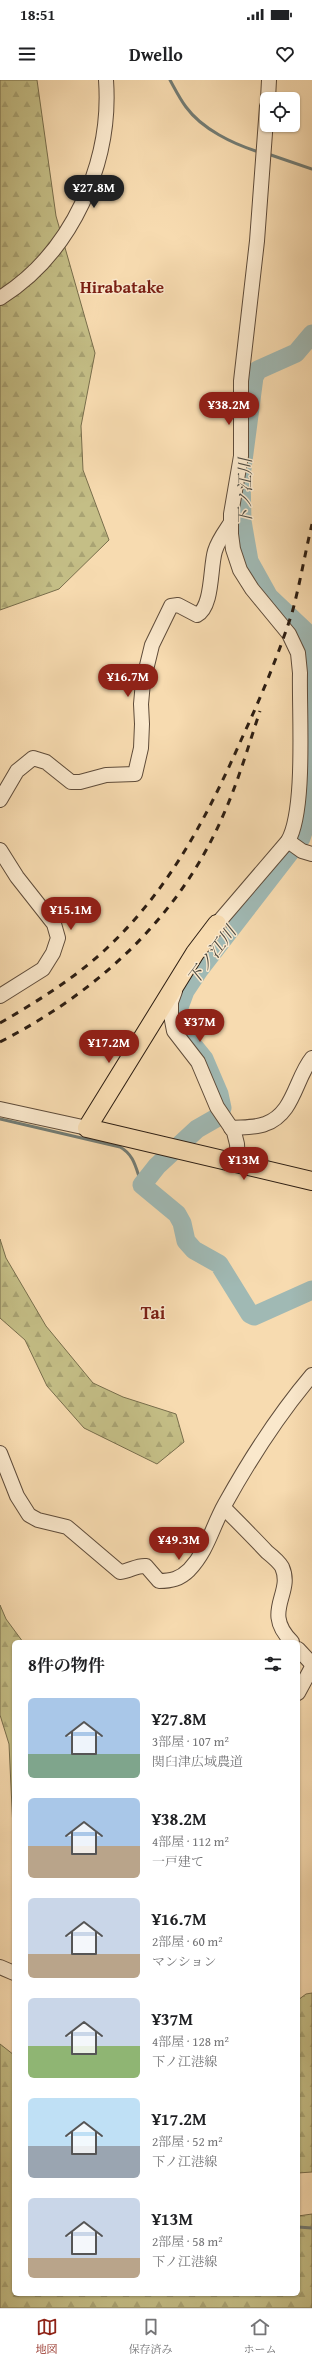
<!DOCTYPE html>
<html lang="ja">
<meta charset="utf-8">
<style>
body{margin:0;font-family:"Gentium Book Plus","Noto Serif JP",serif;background:#f2f2f2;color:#202124;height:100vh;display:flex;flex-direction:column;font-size:15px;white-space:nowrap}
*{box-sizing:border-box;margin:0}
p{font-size:13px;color:#757577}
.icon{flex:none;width:22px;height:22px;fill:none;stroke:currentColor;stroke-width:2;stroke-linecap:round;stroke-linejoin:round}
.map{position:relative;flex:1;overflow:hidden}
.panel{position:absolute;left:12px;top:1560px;width:288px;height:656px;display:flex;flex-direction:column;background:#fff;border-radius:6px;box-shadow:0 1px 3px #0004}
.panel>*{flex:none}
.buttons{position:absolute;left:260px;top:12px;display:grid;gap:8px}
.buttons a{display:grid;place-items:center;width:40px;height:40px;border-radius:6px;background:#fff;box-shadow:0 1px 3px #0004;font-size:20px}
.price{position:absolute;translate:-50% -34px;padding:0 9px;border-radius:14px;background:#8f2418;color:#fff;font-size:13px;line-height:26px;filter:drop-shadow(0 1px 2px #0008)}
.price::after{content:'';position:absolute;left:50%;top:24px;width:12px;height:9px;margin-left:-6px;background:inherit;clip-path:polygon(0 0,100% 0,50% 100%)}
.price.on{background:#222;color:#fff}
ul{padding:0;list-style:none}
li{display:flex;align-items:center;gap:12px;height:100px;padding:0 16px}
li span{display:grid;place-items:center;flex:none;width:112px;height:80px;border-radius:6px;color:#555}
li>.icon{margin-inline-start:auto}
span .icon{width:48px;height:48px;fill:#fffc;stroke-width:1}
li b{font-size:17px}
h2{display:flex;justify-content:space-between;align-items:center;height:48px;padding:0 16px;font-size:17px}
.status{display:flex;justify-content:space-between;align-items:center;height:28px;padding:0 20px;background:#fff;direction:ltr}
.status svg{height:11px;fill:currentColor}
header{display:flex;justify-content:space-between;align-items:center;height:52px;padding:0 16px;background:#fff;font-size:18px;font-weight:700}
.tab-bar{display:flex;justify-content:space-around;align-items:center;height:56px;border-top:1px solid #e0e0e0;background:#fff;font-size:11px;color:#757577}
.tab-bar a{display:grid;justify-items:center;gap:2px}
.tab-bar .on{color:#8f2418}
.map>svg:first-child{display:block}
.forest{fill:url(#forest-firs);stroke:#786e4c}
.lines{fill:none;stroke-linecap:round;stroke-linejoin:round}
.stream{stroke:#727b73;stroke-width:3}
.river{stroke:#a0b9b4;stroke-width:19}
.minor-casing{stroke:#5f4c3a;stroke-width:16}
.major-casing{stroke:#2c1d12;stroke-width:20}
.minor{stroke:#fae8cc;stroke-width:14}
.major{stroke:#f7dbb0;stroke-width:18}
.rail{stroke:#2c1d12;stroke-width:3;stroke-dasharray:7 7;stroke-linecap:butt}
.labels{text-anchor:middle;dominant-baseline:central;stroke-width:3;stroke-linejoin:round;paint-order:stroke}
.neighbourhood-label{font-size:17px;font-weight:bold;fill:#7a1f14;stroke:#fae8cc}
.water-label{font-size:17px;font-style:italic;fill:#4f4c43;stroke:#fae8cc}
.quarter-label{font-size:18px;font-weight:bold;fill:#7a1f14;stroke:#fae8cc}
</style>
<div class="status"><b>18:51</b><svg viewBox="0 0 49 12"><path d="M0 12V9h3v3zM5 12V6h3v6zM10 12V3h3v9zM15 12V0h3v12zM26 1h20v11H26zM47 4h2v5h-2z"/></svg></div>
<header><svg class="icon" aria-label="menu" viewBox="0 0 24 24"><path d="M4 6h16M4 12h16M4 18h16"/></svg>Dwello<svg class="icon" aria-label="heart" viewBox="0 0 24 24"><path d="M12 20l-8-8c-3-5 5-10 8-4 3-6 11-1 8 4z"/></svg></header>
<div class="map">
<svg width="312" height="2228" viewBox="0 0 312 2228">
<defs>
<pattern id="forest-firs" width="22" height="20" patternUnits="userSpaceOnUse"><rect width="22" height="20" fill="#c4be86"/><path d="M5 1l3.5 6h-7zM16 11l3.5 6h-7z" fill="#a9a373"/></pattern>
</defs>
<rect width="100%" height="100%" fill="#f7dbb0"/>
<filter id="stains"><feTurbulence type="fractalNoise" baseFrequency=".005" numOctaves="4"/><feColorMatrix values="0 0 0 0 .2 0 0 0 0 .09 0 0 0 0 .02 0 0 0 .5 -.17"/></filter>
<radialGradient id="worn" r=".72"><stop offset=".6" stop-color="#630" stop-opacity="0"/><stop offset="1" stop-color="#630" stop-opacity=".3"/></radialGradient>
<g class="forest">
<polygon points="0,0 37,0 56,136 95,273 81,346 83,390 109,460 59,509 0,530"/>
<polygon points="0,1159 6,1178 46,1246 93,1303 123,1317 176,1334 184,1362 157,1384 84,1348 47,1306 25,1260 0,1238"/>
<polygon points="0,1525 6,1539 23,1562 14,1562 14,1770 9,1664 0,1635"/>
<polygon points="312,1913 312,2092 298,2093 298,1920 306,1914"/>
<polygon points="0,1964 14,1975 14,2214 298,2214 298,2136 312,2134 312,2228 0,2228"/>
</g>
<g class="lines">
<g class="stream">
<path d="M 170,0 C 175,9 180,19 186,27 C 202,49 233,64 259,72"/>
<polyline points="268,74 312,89"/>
<path d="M 0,1039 L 120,1067 C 135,1075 136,1090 142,1105"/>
<polyline points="298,2147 312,2148"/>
</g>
<g class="river">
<polyline points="312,254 296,273 258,290 254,297 241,396 242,441 249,481 269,517 305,551 309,560 312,581"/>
<polyline points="312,595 304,749 301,758 199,890 185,911 178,930 177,938 183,953 204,979 219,1014 222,1028 218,1037 197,1049 157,1086 142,1105 177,1134 182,1143 186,1161 194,1170 219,1184 250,1234 254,1236 312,1210"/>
</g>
<defs>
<g id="minor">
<polyline points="268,19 269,0"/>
<path d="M 0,218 C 72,173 112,83 106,0"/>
<path d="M 0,720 L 17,691 L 33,678 L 46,682 L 71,702 L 80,702 L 106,695 L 135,694 L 141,668 L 142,644 L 141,624 L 143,602 L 152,565 L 171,526 L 178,525 L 197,535 C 213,527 210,487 215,471 C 218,461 224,453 230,444"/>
<polyline points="288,761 302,771 312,774"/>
<polyline points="0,770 17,797 54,844 58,858 53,873 43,889 0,916"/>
<path d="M 217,844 L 288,761 C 306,730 299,633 300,593 L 298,573 L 289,554 L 252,509 L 240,490 L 233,469 L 231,454 L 231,434 L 241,376 L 241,301 L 257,161 L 267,26"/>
<polyline points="175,911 171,922 171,935 174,951 198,982 217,1027 234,1052 237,1064 238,1084"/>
<polyline points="0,1029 87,1048"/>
<path d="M 231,1048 C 242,1047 255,1048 265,1044 C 294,1034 295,999 312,978"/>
<path d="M 0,1373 L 17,1416 L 29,1435 L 38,1440 L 67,1447 L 120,1492 C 130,1491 137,1485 146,1486 L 159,1501 C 171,1501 180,1499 189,1490 C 208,1470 212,1447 225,1424 C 250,1379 279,1334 312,1295"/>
<path d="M 224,1428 C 238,1442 253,1457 267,1472 C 272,1476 279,1482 282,1487 C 294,1514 261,1531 292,1562"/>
<polyline points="298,1569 312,1584"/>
<polyline points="298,1613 312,1587"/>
<polyline points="0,1887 14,1893"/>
</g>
<polyline id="major" points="217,844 195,873 87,1048 312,1101"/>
</defs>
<use href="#minor" class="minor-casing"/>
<use href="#major" class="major-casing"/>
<use href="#minor" class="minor"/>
<use href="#major" class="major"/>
<g class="rail">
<path d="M 0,943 C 38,921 75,898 107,868 C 170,809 208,735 242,658 C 261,617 278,576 292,533 C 300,504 305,473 312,444"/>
<path d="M 0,962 C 99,911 181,836 225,731 C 239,699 249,664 260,631"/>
</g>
</g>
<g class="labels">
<g class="neighbourhood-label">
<text x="122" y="206">Hirabatake</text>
</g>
<g class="water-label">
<text transform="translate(244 412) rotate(-90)">下ノ江川</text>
<text transform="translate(211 875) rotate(-53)">下ノ江川</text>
</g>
<g class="quarter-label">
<text x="153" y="1232">Tai</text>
</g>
</g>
<rect width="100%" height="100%" filter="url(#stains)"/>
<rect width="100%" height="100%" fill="url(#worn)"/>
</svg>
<div class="buttons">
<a><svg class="icon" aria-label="locate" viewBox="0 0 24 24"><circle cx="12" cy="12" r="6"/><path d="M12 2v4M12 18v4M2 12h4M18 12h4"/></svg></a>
</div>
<b class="price on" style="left:94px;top:129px">¥27.8M</b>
<b class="price" style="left:229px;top:346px">¥38.2M</b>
<b class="price" style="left:128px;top:618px">¥16.7M</b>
<b class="price" style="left:71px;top:851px">¥15.1M</b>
<b class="price" style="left:200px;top:963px">¥37M</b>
<b class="price" style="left:109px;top:984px">¥17.2M</b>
<b class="price" style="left:244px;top:1101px">¥13M</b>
<b class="price" style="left:179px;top:1481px">¥49.3M</b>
<section class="panel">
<h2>8件の物件<svg class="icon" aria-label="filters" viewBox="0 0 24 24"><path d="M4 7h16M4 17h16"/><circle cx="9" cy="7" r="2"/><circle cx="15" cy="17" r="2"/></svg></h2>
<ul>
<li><span style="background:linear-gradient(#a9c7e8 70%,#7fa58c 0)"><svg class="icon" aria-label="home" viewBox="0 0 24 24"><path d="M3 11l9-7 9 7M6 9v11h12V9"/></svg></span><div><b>¥27.8M</b><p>3部屋 · 107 m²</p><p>関臼津広域農道</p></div></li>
<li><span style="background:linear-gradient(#a9c7e8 60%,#b9a48a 0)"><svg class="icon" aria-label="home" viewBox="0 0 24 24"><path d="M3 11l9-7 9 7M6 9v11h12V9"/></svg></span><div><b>¥38.2M</b><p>4部屋 · 112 m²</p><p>一戸建て</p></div></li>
<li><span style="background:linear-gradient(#c9d6e8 70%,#b9a48a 0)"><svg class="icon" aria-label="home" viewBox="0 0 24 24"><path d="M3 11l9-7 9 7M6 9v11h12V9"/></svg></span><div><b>¥16.7M</b><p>2部屋 · 60 m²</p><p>マンション</p></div></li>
<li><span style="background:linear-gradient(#c9d6e8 60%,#8fb573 0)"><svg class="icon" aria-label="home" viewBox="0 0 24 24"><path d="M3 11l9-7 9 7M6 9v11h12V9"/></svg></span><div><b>¥37M</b><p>4部屋 · 128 m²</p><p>下ノ江港線</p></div></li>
<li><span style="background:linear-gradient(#bfe0f5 60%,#9aa5b1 0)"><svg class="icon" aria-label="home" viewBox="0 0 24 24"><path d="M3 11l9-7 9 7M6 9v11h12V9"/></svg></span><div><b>¥17.2M</b><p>2部屋 · 52 m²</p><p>下ノ江港線</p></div></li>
<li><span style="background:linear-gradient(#c9d6e8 75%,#b9a48a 0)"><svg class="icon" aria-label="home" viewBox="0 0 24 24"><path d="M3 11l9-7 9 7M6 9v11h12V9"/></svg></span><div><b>¥13M</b><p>2部屋 · 58 m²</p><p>下ノ江港線</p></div></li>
</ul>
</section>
</div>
<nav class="tab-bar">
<a class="on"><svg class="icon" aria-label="map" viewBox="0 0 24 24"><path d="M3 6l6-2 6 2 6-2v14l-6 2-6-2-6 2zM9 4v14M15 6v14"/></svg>地図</a>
<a><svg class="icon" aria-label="saved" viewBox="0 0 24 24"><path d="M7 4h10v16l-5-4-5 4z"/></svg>保存済み</a>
<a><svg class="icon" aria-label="home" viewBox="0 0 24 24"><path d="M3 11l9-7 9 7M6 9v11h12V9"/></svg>ホーム</a>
</nav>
